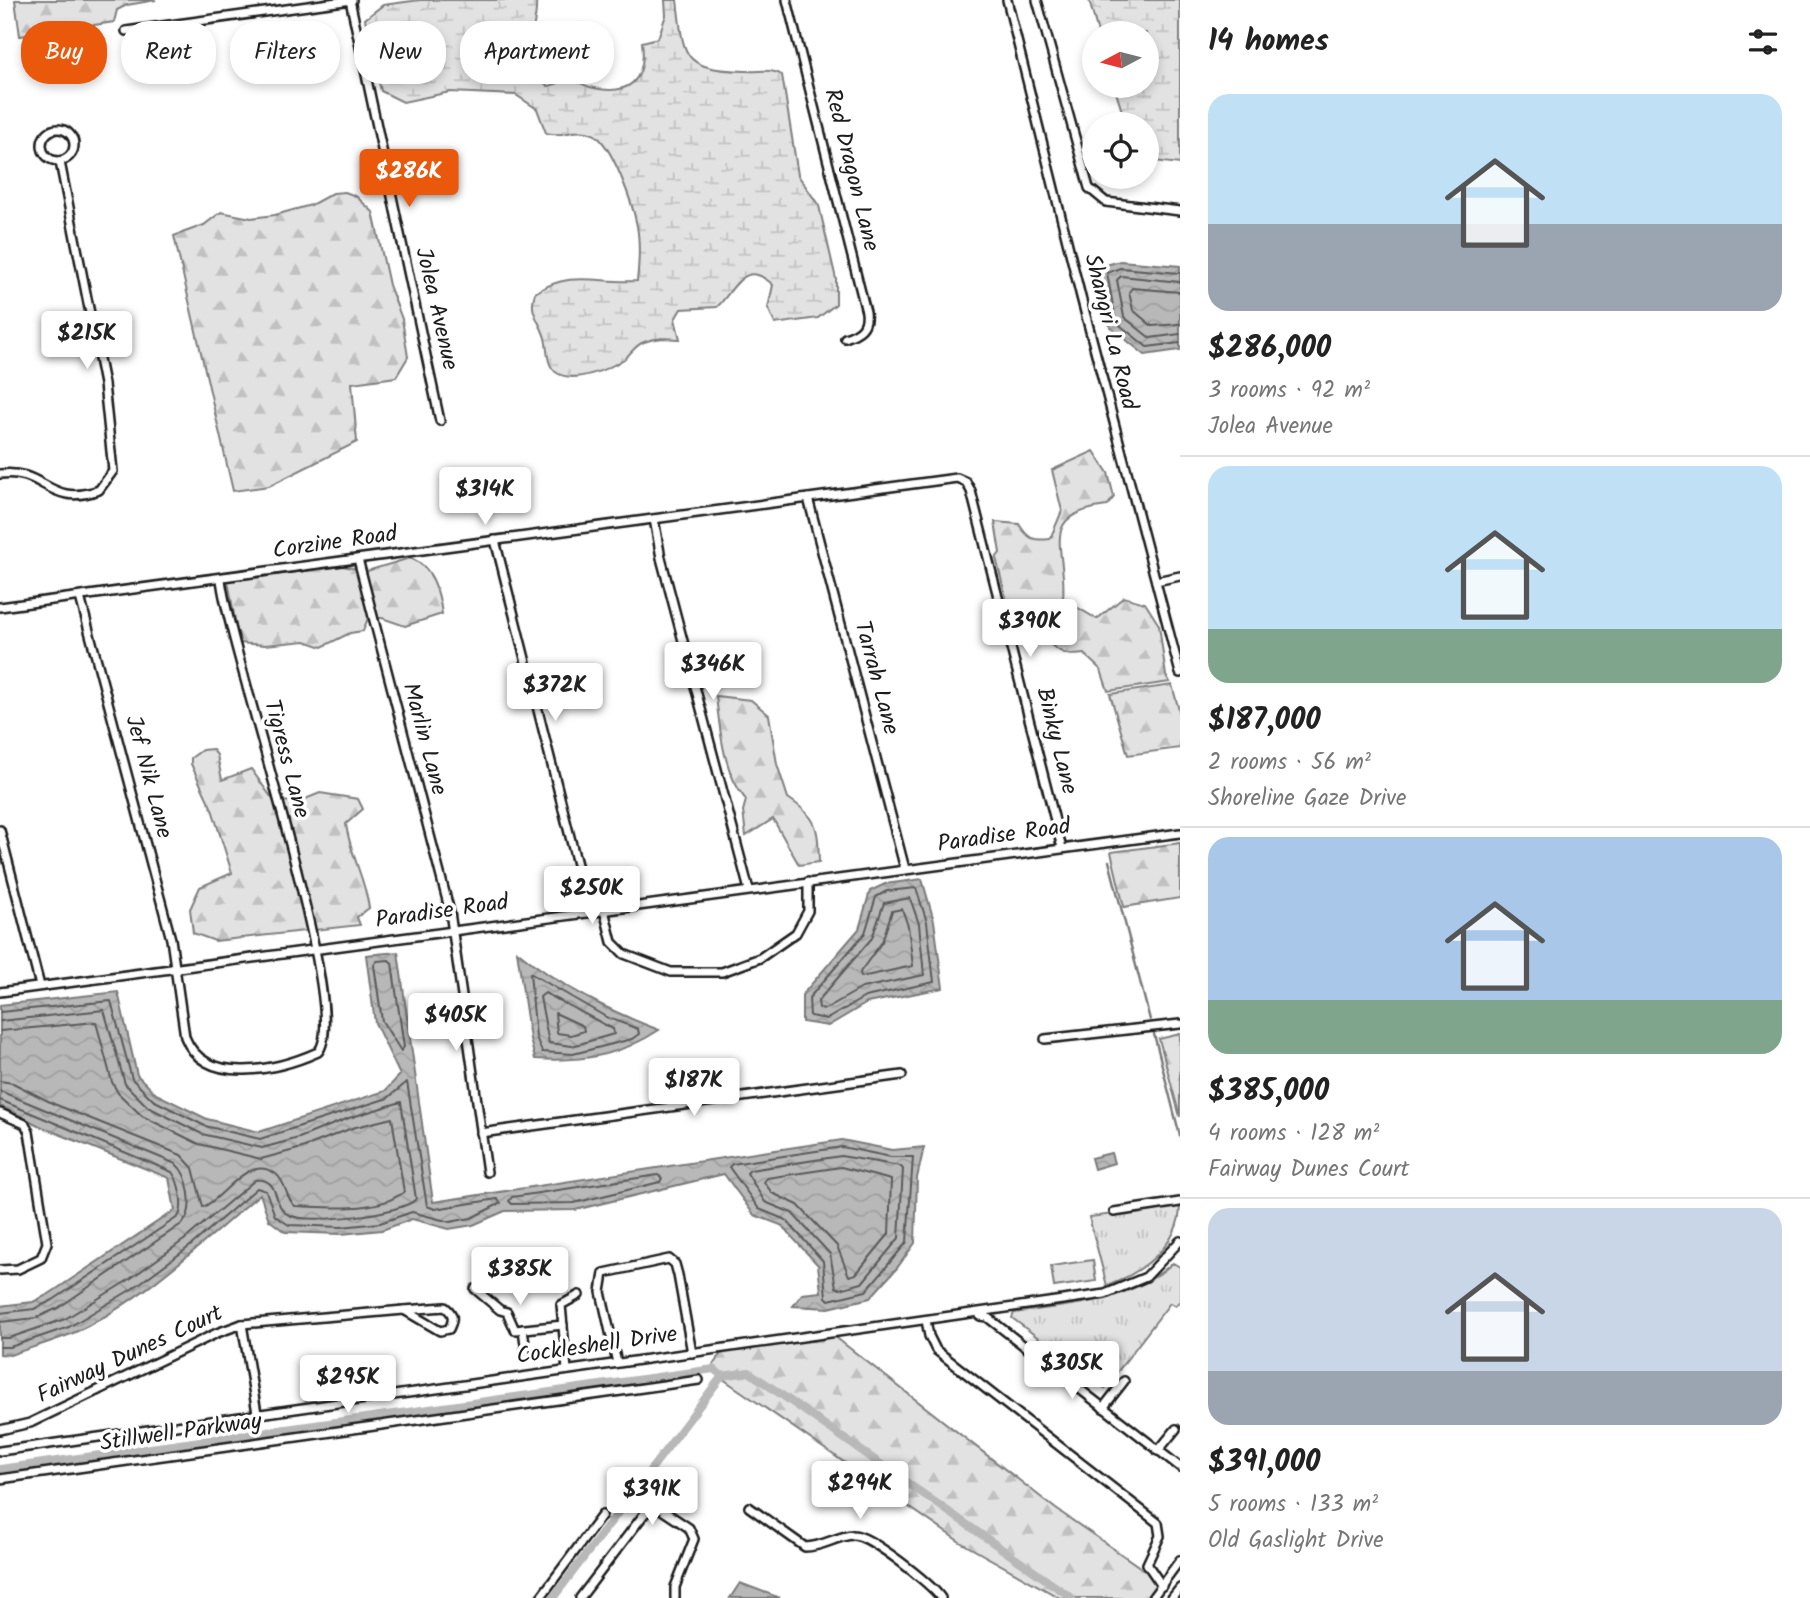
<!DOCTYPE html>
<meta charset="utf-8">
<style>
body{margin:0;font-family:Kalam,sans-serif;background:#f2f2f2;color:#222;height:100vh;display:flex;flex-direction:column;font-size:26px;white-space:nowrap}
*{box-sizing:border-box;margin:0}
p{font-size:23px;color:#767676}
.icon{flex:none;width:38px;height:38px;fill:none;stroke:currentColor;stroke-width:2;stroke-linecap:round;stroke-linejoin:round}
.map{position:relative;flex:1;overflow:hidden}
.drawer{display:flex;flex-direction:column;background:#fff;width:630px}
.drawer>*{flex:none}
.hud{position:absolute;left:21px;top:21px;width:665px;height:63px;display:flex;gap:14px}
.needle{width:46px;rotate:263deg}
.tools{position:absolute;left:1082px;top:21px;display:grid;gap:14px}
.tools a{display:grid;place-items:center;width:77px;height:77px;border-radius:50%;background:#fff;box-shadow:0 4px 10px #0003;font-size:35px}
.price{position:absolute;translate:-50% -60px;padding:0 16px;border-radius:7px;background:#fff;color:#222;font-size:23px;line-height:46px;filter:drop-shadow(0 2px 4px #0008)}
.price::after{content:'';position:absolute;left:50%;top:42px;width:21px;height:16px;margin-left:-10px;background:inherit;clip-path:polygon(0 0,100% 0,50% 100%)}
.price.on{background:#ea580c;color:#fff}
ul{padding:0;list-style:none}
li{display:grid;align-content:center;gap:14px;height:371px;padding:0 28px}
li+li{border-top:2px solid #e0e0e0}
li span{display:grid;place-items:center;height:217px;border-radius:21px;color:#555}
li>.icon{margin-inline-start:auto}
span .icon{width:126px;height:126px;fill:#fffc;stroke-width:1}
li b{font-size:30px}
h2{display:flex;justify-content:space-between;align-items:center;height:84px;padding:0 28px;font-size:30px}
.tag{padding:0 24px;border-radius:28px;background:#fff;box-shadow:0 4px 10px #0003;font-size:24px;line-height:63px}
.tag.on{background:#ea580c;color:#fff}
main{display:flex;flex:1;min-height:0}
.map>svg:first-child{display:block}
.grass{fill:url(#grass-tufts);stroke:#7f7f7f;stroke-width:2}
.forest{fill:url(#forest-firs);stroke:#7f7f7f;stroke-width:2}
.wetland{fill:url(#wetland-marsh);stroke:#7f7f7f;stroke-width:2}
.park{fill:#e2e2e2;stroke:#7f7f7f;stroke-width:2}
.water{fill:url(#water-waves);stroke:#7a7a7a;stroke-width:2}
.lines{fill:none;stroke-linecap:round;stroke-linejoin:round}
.shore{stroke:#5a5a5a;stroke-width:2}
.stream{stroke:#7a7a7a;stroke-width:2.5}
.canal{stroke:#b8b8b8;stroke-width:8}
.minor-casing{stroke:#1c1c1c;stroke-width:12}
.minor{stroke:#fff;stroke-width:7}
.labels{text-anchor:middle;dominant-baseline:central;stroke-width:7;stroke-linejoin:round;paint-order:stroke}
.street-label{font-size:23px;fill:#1c1c1c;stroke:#fff}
</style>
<main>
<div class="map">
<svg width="1180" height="1598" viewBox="0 0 1180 1598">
<defs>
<pattern id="grass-tufts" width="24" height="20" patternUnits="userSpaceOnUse" patternTransform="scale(1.75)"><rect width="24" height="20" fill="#e2e2e2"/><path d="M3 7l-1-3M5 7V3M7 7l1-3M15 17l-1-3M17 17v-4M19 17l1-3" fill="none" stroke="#c1c1c1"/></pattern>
<pattern id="forest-firs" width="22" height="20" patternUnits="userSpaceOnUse" patternTransform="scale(1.75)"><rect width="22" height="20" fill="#e2e2e2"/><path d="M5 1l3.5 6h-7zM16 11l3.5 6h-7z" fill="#c1c1c1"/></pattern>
<pattern id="wetland-marsh" width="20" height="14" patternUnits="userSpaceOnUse" patternTransform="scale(1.75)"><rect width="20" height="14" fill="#e2e2e2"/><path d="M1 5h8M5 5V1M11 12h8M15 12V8" fill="none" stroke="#c1c1c1"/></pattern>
<pattern id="water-waves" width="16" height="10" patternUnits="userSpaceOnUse" patternTransform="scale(1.75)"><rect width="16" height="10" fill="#b8b8b8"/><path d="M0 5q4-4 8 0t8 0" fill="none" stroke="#9e9e9e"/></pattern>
</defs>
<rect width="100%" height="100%" fill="#fff"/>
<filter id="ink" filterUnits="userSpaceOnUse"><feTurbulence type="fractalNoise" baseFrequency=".0143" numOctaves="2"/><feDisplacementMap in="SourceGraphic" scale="14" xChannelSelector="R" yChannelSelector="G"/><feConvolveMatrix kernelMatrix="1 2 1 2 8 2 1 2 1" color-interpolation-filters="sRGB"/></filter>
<g filter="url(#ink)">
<g class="grass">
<path d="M 1180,1206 C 1180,1245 1141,1273 1107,1286 L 1089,1217 Z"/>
<path d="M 1173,1263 L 1180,1267 L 1180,1301 L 1175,1306 L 1170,1303 L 1105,1388 L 1012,1318 L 1014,1313 C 1073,1304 1126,1304 1173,1263 Z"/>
</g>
<g class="forest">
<polygon points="15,0 156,0 127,5 117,10 114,22 20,36"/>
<polygon points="345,192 356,196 373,212 389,285 402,319 408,357 396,377 352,383 357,442 269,486 233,491 174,236 204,225 221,212 251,218 275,215 311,205 333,193"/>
<path d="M 1094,451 L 1108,473 L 1114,497 L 1107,506 C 1035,515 1068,549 1063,599 L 1097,619 L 1124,597 L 1145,603 L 1159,625 L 1166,676 L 1170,682 L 1108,691 L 1101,670 L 1084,654 C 1061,657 1060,650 1042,639 C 1036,634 1028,633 1022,628 L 1018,613 L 1008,606 L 996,558 L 1000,553 L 995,522 L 1019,524 C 1028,539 1033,541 1050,539 L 1062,511 L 1052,470 Z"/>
<path d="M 410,558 C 433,566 439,592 442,614 L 405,626 L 382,618 L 368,618 L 363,631 L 350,633 L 322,647 L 305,641 L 265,645 L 239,643 L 228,581 L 343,566 L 367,571 Z"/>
<polygon points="1172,685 1180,714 1180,748 1128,755 1110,694"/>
<path d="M 716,696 L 751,700 L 769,715 L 777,764 L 788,798 C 818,818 818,827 819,862 L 799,865 L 773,819 L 746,836 L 743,811 L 746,800 C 723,772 720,730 716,696 Z"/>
<path d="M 212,749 L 217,755 L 222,780 L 251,769 L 274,801 L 298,802 L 320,793 L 358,799 L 363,809 L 346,824 C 350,854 365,878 369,908 L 357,917 L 360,925 L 215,941 L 193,933 L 190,909 L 200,887 L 232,873 L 212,809 L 191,764 L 191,758 L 202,750 Z"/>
<polygon points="1180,843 1180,898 1124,907 1111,852"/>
<polygon points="1180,1034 1180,1117 1159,1039"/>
<polygon points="834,1336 1056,1509 1160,1581 1147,1598 1060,1598 960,1542 710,1370 723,1350"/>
</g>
<g class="wetland">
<path d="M 420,0 L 536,0 C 539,31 514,60 548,86 C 555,85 563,80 569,80 C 577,80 583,85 590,87 C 629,97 647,81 642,42 L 658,38 L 666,15 L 665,0 L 677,0 C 684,59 682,69 746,71 C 760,72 770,68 782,75 L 798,175 L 819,206 L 836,279 L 836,304 L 818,318 L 775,324 L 768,308 L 773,285 C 744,257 734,291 717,307 L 681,309 L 675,319 L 680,339 C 667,338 657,337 644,342 C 635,345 631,354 624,359 C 609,369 574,384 557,373 C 546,366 548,350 545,338 C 540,320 528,313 535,293 C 571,269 599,284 637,281 C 639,263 640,243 637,226 C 633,205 612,143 593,134 C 577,127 562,138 546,133 L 537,109 L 516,95 L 450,92 L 403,102 L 381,91 L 365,19 L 383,5 Z"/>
<polygon points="1089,0 1180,0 1180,164 1146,160 1146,124 1126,124 1114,86 1146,86 1146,33 1098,33"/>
</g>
<polygon class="park" points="1093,1260 1096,1281 1054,1287 1051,1266"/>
<g class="water">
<polygon points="1120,261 1180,266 1180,350 1145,355 1110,327 1099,267"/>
<polygon points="922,879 934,921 943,988 867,1003 828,1026 802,1022 802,995 859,929 870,891 885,884"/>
<path d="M 517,951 C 561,987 607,1010 659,1030 C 620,1056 582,1062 535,1059 L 530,1039 Z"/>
<path d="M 398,952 L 433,1202 L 842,1140 L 892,1150 L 924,1147 L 917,1178 L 915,1243 L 897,1268 L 870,1298 L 829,1308 L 793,1306 L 802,1294 L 821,1292 L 818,1265 L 781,1225 L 754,1215 L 724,1174 L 575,1210 L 505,1211 L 473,1225 L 449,1229 L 412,1219 L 382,1230 L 341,1234 L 285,1232 L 269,1220 L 260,1194 C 203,1242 139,1304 71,1334 C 51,1342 30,1348 10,1355 L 0,1354 L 0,1306 L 33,1302 L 49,1294 L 175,1210 L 169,1178 L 44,1128 L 0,1106 L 0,1005 L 118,992 L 137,1075 L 156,1094 L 207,1119 L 259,1132 L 385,1091 L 400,1075 L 375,1023 L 366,955 Z"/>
<polygon points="1111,1153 1114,1163 1094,1169 1091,1158"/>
<polygon points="740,1583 780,1598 730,1598"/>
</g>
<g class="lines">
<g class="shore">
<polyline points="1180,273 1120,268 1107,273 1116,322 1147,347 1180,343"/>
<polyline points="1180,282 1121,276 1117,280 1124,317 1150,338 1180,334"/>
<polyline points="1180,292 1132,288 1129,292 1133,310 1152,326 1180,324"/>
<polygon points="916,888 927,922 934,982 865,997 827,1019 810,1016 809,998 865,933 876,897 887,891"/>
<polygon points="910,898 919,924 924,975 862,988 825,1009 819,1008 818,1001 872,938 884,903"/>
<polygon points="902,909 908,926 913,966 861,977 860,972 882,942 892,911"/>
<polygon points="389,960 392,963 404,1047 401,1051 382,1021 374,965 377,961"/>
<polygon points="530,973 606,1017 638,1029 639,1034 632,1039 573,1054 542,1052 536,1037"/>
<polygon points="545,993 613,1029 614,1034 572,1046 549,1043 540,997"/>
<polyline points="0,1012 111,1001 132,1079 153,1100 205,1126 260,1139 388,1098 407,1082 427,1206 435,1209 497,1199 501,1203 471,1218 450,1222 412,1212 380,1223 341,1227 289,1225 275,1216 266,1191 257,1188 189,1247 132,1289 69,1327 10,1347 0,1347"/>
<polygon points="555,1013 583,1026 584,1031 571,1035 557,1033"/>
<path d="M 0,1021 L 104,1010 L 125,1084 L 148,1107 L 202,1134 L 262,1148 L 299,1138 L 349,1118 L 401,1102 L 416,1199 C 403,1214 308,1225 289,1215 C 271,1207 282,1177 255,1180 L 184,1240 L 127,1281 L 65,1319 L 9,1338 L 0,1338"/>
<path d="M 0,1031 L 96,1022 L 112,1082 L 118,1093 L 142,1116 L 199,1144 L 261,1159 L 302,1148 L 352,1128 L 392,1118 L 404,1192 C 376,1213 329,1207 295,1206 C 285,1198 287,1183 276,1174 C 247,1153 225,1198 203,1207 L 193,1168 L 181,1155 L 54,1104 L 13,1083 L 0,1081"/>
<path d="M 0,1091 L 176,1164 C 189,1175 195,1210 183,1223 L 58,1308 L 36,1318 L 0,1322"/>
<path d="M 0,1100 L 172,1172 C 179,1181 185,1207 178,1217 L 53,1300 L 34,1309 L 0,1313"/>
<polygon points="842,1147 891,1157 913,1157 907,1242 866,1291 829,1300 826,1297 823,1261 786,1220 759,1209 729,1167 732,1164"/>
<polygon points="841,1156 900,1166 903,1169 899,1238 862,1283 840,1289 836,1287 830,1254 792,1213 765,1202 747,1173 750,1170"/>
<polygon points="841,1167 891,1180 889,1234 856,1274 849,1276 837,1246 798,1205 772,1193 764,1182 767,1178"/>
<polygon points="658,1175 662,1178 660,1182 574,1203 512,1204 509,1201 512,1197"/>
</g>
<g class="stream">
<polyline points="1109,861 1150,1020"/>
<polyline points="1154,1034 1180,1136"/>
</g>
<g class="canal">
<polyline points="0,1469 714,1369 722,1376"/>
<polyline points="553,1598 722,1376 749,1372 1072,1598"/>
</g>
<defs>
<g id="minor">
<polyline points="350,0 440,421"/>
<path d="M 787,0 L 866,312 C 868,328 859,333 845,338"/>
<polyline points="1007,0 1081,297 1180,673"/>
<polyline points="1037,0 1089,188 1106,202 1180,211"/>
<polyline points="126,31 352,0"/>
<circle cx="58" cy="145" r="16"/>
<path d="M 0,474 C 45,468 48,508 99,490 L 113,471 L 104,384 L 60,162"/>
<polyline points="808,498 905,869"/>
<polyline points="654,519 661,558 749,890"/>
<polyline points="495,540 589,912"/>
<polyline points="358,559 450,912 487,1172"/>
<polyline points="1156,581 1180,576"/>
<path d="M 80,597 L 171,939 L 185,1037 C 205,1088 280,1069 318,1052 C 354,1013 229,652 221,579"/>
<polyline points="0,607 957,478 966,482 971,491 1062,848"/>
<polyline points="0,830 40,986"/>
<polyline points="604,910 612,942 624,954 671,972 722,972 760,958 796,933 808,911 808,882"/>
<polyline points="0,992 1180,833"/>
<polyline points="1045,1039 1180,1024"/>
<polyline points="0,1113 25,1124 29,1132 47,1243 41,1258 18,1269 0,1270"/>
<polyline points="481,1133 902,1075"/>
<polyline points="1114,1212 1180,1202"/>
<polyline points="475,1289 500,1310 507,1312 515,1330 563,1325"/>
<path d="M 445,1307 C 454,1314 454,1319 449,1329 L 440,1331 L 404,1310 Z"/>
<polyline points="980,1316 987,1317 1180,1467"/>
<polyline points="926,1320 929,1336 936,1350 1158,1523 1160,1536 1147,1564 1162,1586"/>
<polyline points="242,1324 257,1413"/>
<polyline points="523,1329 526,1352"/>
<polyline points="617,1363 601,1292 604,1273 669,1259 675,1264 678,1275 692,1353"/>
<polyline points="567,1370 561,1305 579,1295"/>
<polyline points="1103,1408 1124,1381"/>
<polyline points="0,1430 30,1423 217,1333 242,1324 404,1310"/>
<polyline points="0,1451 1105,1294 1146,1277 1180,1241"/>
<polyline points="1158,1451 1176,1429"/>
<polyline points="0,1479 699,1380"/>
<path d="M 749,1507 L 805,1547 C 823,1547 836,1536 853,1535 C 869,1534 931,1584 941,1598"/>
<polyline points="540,1598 602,1515"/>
<polyline points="580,1598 645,1513 659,1508 689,1528 694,1539 675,1587 675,1598"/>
<polyline points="1152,1598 1180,1560"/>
<polyline points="1172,1598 1180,1588"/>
</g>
</defs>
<use href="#minor" class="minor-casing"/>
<use href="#minor" class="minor"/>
</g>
</g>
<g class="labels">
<g class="street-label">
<text transform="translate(851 170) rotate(76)">Red Dragon Lane</text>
<text transform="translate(436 309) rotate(77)">Jolea Avenue</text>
<text transform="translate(1110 332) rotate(76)">Shangri La Road</text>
<text transform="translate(335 543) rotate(-8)">Corzine Road</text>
<text transform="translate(876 678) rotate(75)">Tarrah Lane</text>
<text transform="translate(424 739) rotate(75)">Marlin Lane</text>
<text transform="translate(1056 741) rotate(76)">Binky Lane</text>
<text transform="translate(286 759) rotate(75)">Tigress Lane</text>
<text transform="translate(148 777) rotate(75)">Jef Nik Lane</text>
<text transform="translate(1004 836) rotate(-8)">Paradise Road</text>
<text transform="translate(442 912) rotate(-8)">Paradise Road</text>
<text transform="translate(597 1346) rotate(-8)">Cockleshell Drive</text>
<text transform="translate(130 1355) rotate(-25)">Fairway Dunes Court</text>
<text transform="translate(181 1433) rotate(-8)">Stillwell Parkway</text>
</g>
</g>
</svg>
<div class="tools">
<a><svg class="needle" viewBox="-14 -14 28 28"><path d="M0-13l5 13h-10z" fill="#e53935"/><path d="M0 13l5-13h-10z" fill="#767676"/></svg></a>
<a><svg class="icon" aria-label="locate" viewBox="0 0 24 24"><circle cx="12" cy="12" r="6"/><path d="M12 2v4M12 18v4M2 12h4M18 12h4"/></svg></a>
</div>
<b class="price on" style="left:409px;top:209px">$286K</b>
<b class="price" style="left:87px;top:371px">$215K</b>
<b class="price" style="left:485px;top:527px">$314K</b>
<b class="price" style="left:1030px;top:659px">$390K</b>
<b class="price" style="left:713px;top:702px">$346K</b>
<b class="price" style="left:555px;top:723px">$372K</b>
<b class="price" style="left:592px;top:926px">$250K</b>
<b class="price" style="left:456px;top:1053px">$405K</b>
<b class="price" style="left:694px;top:1118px">$187K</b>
<b class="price" style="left:520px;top:1307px">$385K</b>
<b class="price" style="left:1072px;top:1401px">$305K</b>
<b class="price" style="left:348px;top:1415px">$295K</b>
<b class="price" style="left:860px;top:1521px">$294K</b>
<b class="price" style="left:652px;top:1527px">$391K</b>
<div class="hud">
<a class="tag on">Buy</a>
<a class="tag">Rent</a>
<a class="tag">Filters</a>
<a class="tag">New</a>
<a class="tag">Apartment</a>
</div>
</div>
<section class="drawer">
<h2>14 homes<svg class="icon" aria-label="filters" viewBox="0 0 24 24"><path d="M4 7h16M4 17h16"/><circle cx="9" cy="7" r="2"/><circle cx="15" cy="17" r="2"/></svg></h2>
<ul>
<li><span style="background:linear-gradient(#bfe0f5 60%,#9aa5b1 0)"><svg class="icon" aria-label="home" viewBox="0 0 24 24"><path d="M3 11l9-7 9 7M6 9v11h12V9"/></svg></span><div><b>$286,000</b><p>3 rooms · 92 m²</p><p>Jolea Avenue</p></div></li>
<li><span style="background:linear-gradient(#bfe0f5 75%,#7fa58c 0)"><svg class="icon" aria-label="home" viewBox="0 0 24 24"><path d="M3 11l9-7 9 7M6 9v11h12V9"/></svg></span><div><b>$187,000</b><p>2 rooms · 56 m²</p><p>Shoreline Gaze Drive</p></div></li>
<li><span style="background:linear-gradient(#a9c7e8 75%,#7fa58c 0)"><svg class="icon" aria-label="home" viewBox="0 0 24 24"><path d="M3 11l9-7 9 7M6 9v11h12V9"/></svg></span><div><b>$385,000</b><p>4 rooms · 128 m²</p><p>Fairway Dunes Court</p></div></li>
<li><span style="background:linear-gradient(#c9d6e8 75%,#9aa5b1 0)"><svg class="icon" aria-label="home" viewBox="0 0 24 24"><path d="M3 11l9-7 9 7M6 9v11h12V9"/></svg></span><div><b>$391,000</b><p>5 rooms · 133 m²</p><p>Old Gaslight Drive</p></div></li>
</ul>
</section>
</main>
